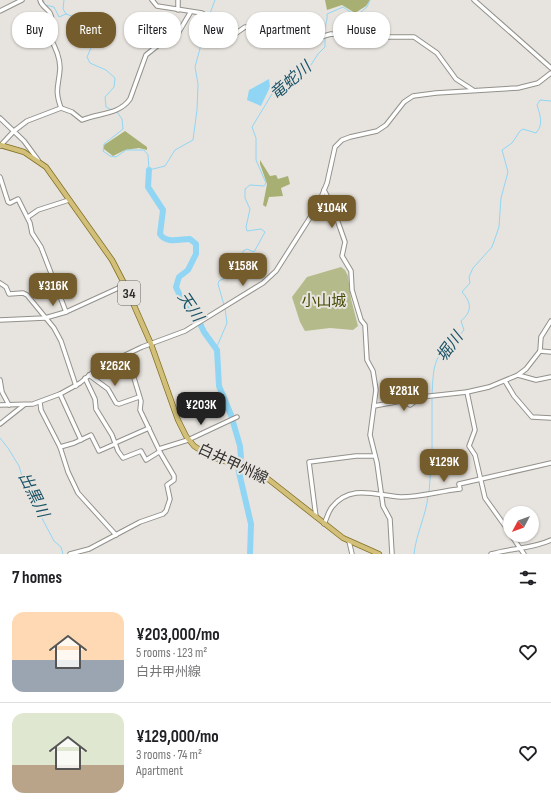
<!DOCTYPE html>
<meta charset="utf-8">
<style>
body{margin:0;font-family:"Sofia Sans Condensed","Noto Sans JP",sans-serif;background:#f2f2f2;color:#202124;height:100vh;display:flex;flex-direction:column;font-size:15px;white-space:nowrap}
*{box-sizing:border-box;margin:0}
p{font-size:13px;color:#757577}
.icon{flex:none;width:22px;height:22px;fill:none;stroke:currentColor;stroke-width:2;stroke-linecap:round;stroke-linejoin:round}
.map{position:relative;height:554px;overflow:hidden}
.panel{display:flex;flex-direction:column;background:#fff;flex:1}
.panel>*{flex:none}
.hud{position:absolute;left:12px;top:12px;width:527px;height:36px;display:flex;gap:8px}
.needle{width:26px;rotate:229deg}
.controls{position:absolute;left:503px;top:506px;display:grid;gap:8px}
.controls a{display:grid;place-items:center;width:36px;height:36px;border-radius:50%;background:#fff;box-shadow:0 1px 3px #0004;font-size:20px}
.price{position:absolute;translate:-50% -34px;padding:0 9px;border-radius:8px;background:#745c2d;color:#fff;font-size:13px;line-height:26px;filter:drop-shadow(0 1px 2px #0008)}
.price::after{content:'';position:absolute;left:50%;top:24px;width:12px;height:9px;margin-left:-6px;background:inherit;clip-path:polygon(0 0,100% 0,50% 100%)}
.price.active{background:#222;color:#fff}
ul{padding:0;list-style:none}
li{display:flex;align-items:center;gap:12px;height:100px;padding:0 12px}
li+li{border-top:1px solid #e0e0e0}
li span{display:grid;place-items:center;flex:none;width:112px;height:80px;border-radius:12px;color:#555}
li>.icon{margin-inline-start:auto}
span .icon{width:48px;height:48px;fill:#fffc;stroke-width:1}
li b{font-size:17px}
h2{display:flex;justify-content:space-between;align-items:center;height:48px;padding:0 12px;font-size:17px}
.pill{padding:0 14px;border-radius:16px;background:#fff;box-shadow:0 1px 3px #0004;font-size:14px;line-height:36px}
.pill.active{background:#745c2d;color:#fff}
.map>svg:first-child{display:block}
.green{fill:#b4ba89}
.forest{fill:#a8af73}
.water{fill:#90d6f4}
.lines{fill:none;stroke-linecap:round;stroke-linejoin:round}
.stream{stroke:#90d6f4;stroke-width:1}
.river{stroke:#90d6f4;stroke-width:6}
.minor-casing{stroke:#93918b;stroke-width:5.5}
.major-casing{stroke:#847125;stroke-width:6}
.minor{stroke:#fff;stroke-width:3.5}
.major{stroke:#d1bf7a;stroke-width:4.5}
.labels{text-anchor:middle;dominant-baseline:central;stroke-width:4;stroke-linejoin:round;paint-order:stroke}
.shield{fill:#e7e4df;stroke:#676562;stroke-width:1}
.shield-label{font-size:14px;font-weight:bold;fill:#302f2d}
.park-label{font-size:15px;fill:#454a00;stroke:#e7e4df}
.street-label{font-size:15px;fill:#302f2d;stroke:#e7e4df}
.water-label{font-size:16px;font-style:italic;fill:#195267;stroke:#e7e4df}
</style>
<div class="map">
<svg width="551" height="554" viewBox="0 0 551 554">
<rect width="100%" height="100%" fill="#e7e4df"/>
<polygon class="green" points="341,267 345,270 348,276 351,299 358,326 353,330 330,328 305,331 300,322 292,297 307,277"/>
<g class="forest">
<polygon points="325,0 370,0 366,6 355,13 342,5 327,10"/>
<polygon points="125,131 147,147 147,150 139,148 125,150 113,156 104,149 104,145"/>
<polygon points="260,160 270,176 276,175 278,179 288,176 290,184 281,188 283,196 269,197 266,207 263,205 267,184 260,164"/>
</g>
<polygon class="water" points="269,79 270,87 261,106 247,100 249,90"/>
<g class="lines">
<g class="stream">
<polyline points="43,0 45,5 54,7 59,17 66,14"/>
<polyline points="64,0 63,9 66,14 88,22 96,29 95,39 87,57 90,63 106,70 115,78 114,87 105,97 106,107 112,110"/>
<polyline points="209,16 215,0"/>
<path d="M 324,35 C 324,27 328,21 327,14 L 343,7 L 356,16 L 367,7 L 370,0"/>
<polyline points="117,112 122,119 123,129 104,144 103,151 110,156 116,157 126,150 144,150 148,155 149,170 165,166 175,150 193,140 197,110 198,84 195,67 208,19"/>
<polyline points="224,305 218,284 219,281 240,270 243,264 243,251 247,249 254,252 265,232 261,229 247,231 246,227 250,209 245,198 245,189 250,185 264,186 266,183 256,160 256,138 252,127 272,94 307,71 318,54 325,47 325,38"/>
<polyline points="216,349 227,323 225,308"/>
<path d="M 432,395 C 433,384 432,364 440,355 C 448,346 457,340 464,330 L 461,321 C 473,311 471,302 462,292 L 470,283 L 469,277 L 473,268 L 492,247 L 499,227 L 501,198 L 508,172 L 502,150 L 512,143 L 520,131 L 523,129 L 536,133 C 544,124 540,115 537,105 L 540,100 L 551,101"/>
<polyline points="0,438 8,448 19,466 25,486 54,541 61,547 63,554"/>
<polyline points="429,493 432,451 432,398"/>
<path d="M 414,554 C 416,534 426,516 428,496"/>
</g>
<path class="river" d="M 149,170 L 148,187 L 163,210 L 160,234 C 166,244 180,239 190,239 L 196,244 L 196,254 L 188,270 L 179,277 L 176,287 L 181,298 L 196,315 L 204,332 L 217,350 L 219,386 L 231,415 L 240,446 L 241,457 L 238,468 L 251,524 L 250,554"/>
<defs>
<g id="minor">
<path d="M 40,0 C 41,6 47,8 50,13 C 54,20 50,29 49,36 C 55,46 60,57 60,68 C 59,86 54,89 61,108"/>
<polyline points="152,0 157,6 202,13 235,34 245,27 263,30 275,27 317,38 331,34 371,37 414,37 437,53 456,79 473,90"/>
<polyline points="474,0 551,68"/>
<polyline points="178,10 178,0"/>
<polyline points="0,11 22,0"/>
<polyline points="0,118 24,141 38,160"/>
<path d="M 0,146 L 14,131 L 27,121 L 61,108 L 72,112 L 82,120 C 98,113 119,115 130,99 L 146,55 L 166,39 L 177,35 L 190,13"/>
<polyline points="0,177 8,202 10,203 18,199 30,223 32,233 41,247 66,312"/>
<polyline points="324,190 332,205 345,242 342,256 351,271 352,290 361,320 365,325 367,360 373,371 376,390 370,435 377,463 383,506 390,519 392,554"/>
<polyline points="28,217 38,210 69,200"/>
<polyline points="0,283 6,287 9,294 23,293 27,295 54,328 61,341 76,386"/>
<polyline points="0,320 45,318 66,312 125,285"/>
<polyline points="540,351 551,352"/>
<polyline points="89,375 108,389 116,403 119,404 139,397"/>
<polyline points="518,375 536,380 551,377"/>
<polyline points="85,378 95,399 96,409 112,435 118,451 123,458 141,451 146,460 159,452"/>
<polyline points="0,380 2,392 9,405"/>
<polyline points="505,381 514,396 532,417 551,418"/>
<polyline points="467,392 475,430 469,446 475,455 485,498 510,533"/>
<polyline points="60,394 81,440"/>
<polyline points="40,402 41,410 60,447 68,472 78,493 116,535"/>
<polyline points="0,405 33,404 60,394 80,383 98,368 142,347 185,331 263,283 276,271 318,205 327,183 335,147 342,140 350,137 377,131 386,125 404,102 413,96 436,93 518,88 538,83 551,73"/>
<polyline points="374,406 401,401 410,405 421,397 467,392 489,387 518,375 526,369 540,351 541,337 551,321"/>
<polyline points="0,424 24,405"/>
<polyline points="115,443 149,428"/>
<polyline points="60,447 74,443 91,435 99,451 115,444"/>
<polyline points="159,449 188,440 237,417"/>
<polyline points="316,517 309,462 356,456 375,456"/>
<path d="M 324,524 C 327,518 328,512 332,507 C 351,483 377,496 401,497 C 421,497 440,491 460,489 L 459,484 L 551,463"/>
<polyline points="511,535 524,554"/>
<polyline points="349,541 352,554"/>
<polyline points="70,554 89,549 140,522 163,514 166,511 170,499 167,485 174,480 174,476 161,454 140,410 141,401 127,355"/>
<path d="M 491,554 C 511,548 532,549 551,540"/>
</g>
<polyline id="major" points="0,145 24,152 46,167 112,260 125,285 151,344 178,420 186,436 194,446 211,457 244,467 263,475 343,538 379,554"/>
</defs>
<use href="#minor" class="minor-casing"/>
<use href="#major" class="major-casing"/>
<use href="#minor" class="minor"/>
<use href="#major" class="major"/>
</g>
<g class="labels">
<rect class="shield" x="118" y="281" width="22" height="24" rx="3"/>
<g class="shield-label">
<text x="129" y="293">34</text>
</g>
<g class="park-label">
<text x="324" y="301">小山城</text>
</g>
<g class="street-label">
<text transform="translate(233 464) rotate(25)">白井甲州線</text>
</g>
<g class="water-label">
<text transform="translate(291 81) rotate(-41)">竜蛇川</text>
<text transform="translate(190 307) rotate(56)">天川</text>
<text transform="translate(450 347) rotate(-54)">堀川</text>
<text transform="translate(33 495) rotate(64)">出黒川</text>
</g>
</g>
</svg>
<div class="controls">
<a><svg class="needle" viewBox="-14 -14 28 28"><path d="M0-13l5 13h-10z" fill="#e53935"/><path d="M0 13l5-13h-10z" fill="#757577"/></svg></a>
</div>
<b class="price" style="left:332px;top:229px">¥104K</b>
<b class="price" style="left:243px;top:287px">¥158K</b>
<b class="price" style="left:53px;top:307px">¥316K</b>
<b class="price" style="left:115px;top:387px">¥262K</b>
<b class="price" style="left:404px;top:412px">¥281K</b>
<b class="price active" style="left:201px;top:426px">¥203K</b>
<b class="price" style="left:444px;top:483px">¥129K</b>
<div class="hud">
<a class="pill">Buy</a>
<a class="pill active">Rent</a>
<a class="pill">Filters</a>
<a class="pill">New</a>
<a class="pill">Apartment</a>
<a class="pill">House</a>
</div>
</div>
<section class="panel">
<h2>7 homes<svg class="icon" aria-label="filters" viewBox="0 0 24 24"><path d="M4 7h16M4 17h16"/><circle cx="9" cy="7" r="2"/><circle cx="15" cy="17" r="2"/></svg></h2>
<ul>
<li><span style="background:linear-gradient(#ffd9b3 60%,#9aa5b1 0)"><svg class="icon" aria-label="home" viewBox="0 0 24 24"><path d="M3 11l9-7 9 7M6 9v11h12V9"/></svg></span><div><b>¥203,000/mo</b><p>5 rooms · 123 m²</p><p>白井甲州線</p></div><svg class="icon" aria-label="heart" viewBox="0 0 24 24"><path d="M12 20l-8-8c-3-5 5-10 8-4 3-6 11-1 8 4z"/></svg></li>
<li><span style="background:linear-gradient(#dfe7d0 65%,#b9a48a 0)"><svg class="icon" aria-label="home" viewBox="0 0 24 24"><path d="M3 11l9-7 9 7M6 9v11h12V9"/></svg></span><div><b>¥129,000/mo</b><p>3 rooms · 74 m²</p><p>Apartment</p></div><svg class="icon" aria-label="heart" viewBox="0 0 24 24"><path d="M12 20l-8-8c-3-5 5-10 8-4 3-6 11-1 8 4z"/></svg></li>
</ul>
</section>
